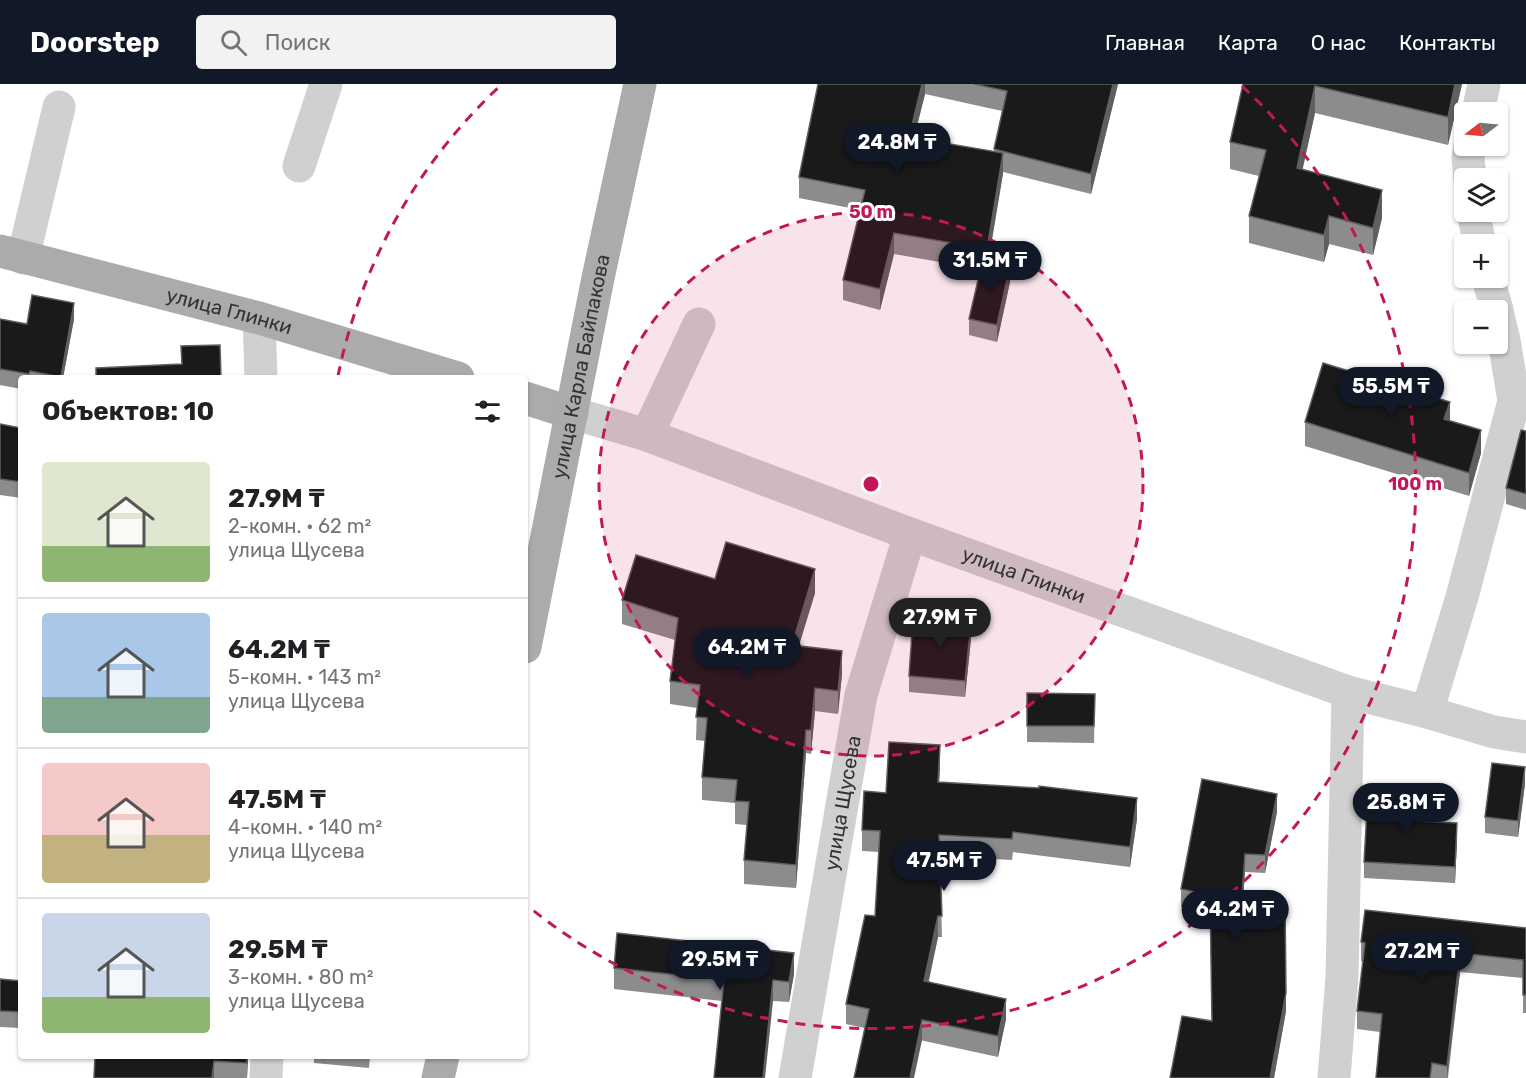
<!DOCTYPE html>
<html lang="ru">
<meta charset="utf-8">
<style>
body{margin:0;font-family:Rubik,sans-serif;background:#f2f2f2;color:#202124;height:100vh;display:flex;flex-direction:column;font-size:22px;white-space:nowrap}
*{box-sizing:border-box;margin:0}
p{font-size:20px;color:#757577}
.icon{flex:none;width:33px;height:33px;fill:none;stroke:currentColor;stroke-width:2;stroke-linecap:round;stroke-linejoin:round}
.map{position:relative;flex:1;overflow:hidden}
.details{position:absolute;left:18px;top:291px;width:510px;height:684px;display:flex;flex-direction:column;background:#fff;border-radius:6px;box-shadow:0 2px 4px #0004}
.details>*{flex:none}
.needle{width:39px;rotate:254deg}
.fabs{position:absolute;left:1454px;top:18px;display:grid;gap:12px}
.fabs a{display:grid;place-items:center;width:54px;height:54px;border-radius:6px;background:#fff;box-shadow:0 2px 4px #0004;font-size:30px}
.price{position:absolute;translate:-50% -51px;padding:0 14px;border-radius:21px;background:#111827;color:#fff;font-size:20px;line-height:39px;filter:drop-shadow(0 2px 3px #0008)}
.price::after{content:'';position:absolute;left:50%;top:36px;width:18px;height:14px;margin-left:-9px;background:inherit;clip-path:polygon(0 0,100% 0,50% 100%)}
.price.active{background:#222;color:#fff}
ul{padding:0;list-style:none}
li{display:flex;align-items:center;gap:18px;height:150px;padding:0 24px}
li+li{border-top:2px solid #e0e0e0}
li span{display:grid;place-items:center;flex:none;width:168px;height:120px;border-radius:6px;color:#555}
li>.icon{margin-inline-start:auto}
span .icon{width:72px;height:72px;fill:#fffc;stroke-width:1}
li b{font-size:26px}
h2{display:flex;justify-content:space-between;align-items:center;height:72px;padding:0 24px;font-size:26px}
header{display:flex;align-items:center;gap:36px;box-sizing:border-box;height:84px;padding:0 30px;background:#111827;color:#fff}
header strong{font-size:28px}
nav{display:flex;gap:33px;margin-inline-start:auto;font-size:21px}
.search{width:420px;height:54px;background:#f2f2f2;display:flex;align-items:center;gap:15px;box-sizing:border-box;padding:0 21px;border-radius:6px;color:#757577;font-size:22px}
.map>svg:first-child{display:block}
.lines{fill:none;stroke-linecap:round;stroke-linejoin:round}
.minor{stroke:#d0d0d0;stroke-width:33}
.major{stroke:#ababab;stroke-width:33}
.wall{fill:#8c8c8c;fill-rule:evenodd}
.shaded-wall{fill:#5f5f5f}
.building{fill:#1a1a1a;stroke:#5f5f5f;stroke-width:1.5}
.ring{fill:none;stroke:#c2185b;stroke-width:3;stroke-dasharray:10 8}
.labels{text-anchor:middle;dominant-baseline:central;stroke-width:6;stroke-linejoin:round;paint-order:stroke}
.street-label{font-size:20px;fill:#333;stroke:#fff}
.centre{fill:#c2185b;stroke:#fff;stroke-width:3}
.ring-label{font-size:18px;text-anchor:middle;font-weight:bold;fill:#c2185b;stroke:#fff;stroke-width:6;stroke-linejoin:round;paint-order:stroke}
</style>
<header>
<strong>Doorstep</strong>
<div class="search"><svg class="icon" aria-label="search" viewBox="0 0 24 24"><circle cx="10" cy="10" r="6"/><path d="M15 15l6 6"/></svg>Поиск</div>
<nav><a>Главная</a><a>Карта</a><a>О нас</a><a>Контакты</a></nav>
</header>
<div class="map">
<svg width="1526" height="994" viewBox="0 0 1526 994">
<rect width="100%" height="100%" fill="#fff"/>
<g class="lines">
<g class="minor">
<polyline points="1478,28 1484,0"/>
<polyline points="299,82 326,0"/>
<polyline points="1470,94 1468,74 1470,62"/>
<polyline points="1473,128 1480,160"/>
<polyline points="23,174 59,23"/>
<polyline points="1488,194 1497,226"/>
<polyline points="259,234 261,294"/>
<path id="s1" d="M 572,329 L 647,351 L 910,450 L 1348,608 L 1427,628 L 1494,648 L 1526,653"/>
<polyline points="647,351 699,240"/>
<polyline points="1427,628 1462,513 1514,317 1504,256 1497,227"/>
<polyline points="266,994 267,972"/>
<path id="s2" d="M 795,994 L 861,611 L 910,450"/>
<polyline points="1334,994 1342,893 1348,608"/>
</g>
<g class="major">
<path id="s3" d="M 0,167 L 259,234 L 458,294"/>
<polyline points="525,314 572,329"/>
<path id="s4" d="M 525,563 L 598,194 L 640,0"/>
<polyline points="438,994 443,972"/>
</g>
</g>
<g class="wall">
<path d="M 818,0 L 1118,0 L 1091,110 L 1003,88 L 988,177 L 1010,198 L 997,258 L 969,251 L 969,235 L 980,185 L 894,170 L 880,226 L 843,216 L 843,196 L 860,126 L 799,114 L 799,93 ZM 925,10 L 1002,27 L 994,68 L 914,54 Z"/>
<polygon points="1243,0 1462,0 1448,61 1315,29 1302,85 1382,134 1373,171 1329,160 1324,178 1249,159 1249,132 1259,92 1230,85 1230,58"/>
<polygon points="0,235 27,240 74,235 63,294 21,294 21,305 0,301"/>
<polygon points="1305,338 1481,369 1469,412 1305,362"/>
<polygon points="0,340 21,344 21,414 0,411"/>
<polygon points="1526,347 1526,426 1506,420 1506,404"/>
<polygon points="715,495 815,509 799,561 842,590 838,630 815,627 811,670 806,669 796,804 744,800 744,776 747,741 735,740 735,719 702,716 702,693 705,657 696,656 697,624 670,620 670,597 675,556 622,540 622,516"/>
<polygon points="971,555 965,613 909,608 909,592"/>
<polygon points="1027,609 1095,610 1094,659 1027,658"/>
<polygon points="940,682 939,698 1137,735 1130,783 1013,768 1012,776 940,772 942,853 938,853 929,897 1006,935 998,973 846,940 846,920 875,832 879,768 862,767 862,746 886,709"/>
<polygon points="1525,700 1518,753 1485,749 1485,733"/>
<polygon points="1277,728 1265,789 1245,788 1243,813 1286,927 1274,994 1170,994 1212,937 1210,829 1181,823 1181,805"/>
<polygon points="1416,737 1457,755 1455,799 1364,794 1364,778"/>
<polygon points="1526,844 1526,929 1523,929 1523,894 1460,888 1448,994 1376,994 1380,948 1357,945 1357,927 1363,877 1361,877 1361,858"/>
<polygon points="614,884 794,890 789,918 773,917 722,917 614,905"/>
<polygon points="0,895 21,897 21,944 0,943"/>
<polygon points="95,972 248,972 247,994 94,994"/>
<polygon points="314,972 370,972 369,984 314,979"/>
</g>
<g class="shaded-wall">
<polygon points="922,0 925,0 925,10 909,73 909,53"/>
<polygon points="1113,0 1118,0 1091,110 1091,90"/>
<polygon points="1455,0 1462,0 1448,61 1448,33"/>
<polygon points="1315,2 1315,29 1297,111 1297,84"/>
<polygon points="1003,69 1003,90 987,186 987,165"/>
<polygon points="1382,106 1382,134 1373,171 1373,144"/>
<polygon points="1329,132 1329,160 1324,178 1324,151"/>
<polygon points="894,149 894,170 880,226 880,205"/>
<polygon points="1010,182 1010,198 997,258 997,241"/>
<polygon points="74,219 74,235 63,294 61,294"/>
<polygon points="1450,318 1450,341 1444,335"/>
<polygon points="1481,346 1481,369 1469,412 1469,389"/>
<polygon points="815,485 815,509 792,584 792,561"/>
<polygon points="971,539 971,555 965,613 965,597"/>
<polygon points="842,567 842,590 838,630 838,607"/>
<polygon points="815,604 815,627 811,670 811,646"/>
<polygon points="806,646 806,669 796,804 796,781"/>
<polygon points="940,661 940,682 938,719 938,698"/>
<polygon points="1525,683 1525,700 1518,753 1518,737"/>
<polygon points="1277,710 1277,728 1265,789 1265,771"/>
<polygon points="1137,714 1137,735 1130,783 1130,763"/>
<polygon points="1457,739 1457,755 1455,799 1455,783"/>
<polygon points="1245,770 1245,788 1242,831 1242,813"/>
<polygon points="938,832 938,853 924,917 924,897"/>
<polygon points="794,869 794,890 789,918 789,898"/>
<polygon points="1460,869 1460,888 1447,994 1447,982"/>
<polygon points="773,896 773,917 765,994 763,994"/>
<polygon points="1286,909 1286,927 1274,994 1270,994"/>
<polygon points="1006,915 1006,935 998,973 998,952"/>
<polygon points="922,936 922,956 914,994 910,994"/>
<polygon points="247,972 248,972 247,994"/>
<polygon points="214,977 214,994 212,994"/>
</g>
<g class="building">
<polygon points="818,0 922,0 909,53 1003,69 987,165 894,149 880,205 843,196 865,106 799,93"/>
<polygon points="974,0 1113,0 1091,90 994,65 1007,7"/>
<polygon points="1243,0 1455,0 1448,33 1315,2 1297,84 1382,106 1373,144 1329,132 1324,151 1249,132 1266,66 1230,58"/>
<polygon points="983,175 1010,182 997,241 969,235"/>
<polygon points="32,211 74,219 61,293 30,287 29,290 0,285 0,235 27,240"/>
<polygon points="220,261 221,294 96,294 96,284 182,280 181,262"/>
<polygon points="1323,279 1450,318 1444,335 1481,346 1469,389 1305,338"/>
<polygon points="0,340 21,344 21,398 0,395"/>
<polygon points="1521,346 1526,347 1526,410 1506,404"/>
<polygon points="726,458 815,485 792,561 842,567 838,607 815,604 811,646 806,646 796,781 744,776 749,718 735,717 737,696 702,693 707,634 696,633 700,601 670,597 678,534 622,516 636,471 715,495"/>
<polygon points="913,534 971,539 965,597 909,592"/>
<polygon points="1027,609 1095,610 1094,642 1027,642"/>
<polygon points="889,658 940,661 938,698 1039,704 1039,702 1137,714 1130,763 1013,748 1012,755 939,751 942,832 938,832 924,897 1006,915 998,952 922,936 910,994 854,994 869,925 846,920 865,831 875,832 880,747 862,746 864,707 886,709"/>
<polygon points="1492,679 1525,683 1518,737 1485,733"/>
<polygon points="1202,695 1277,710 1265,771 1245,770 1242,813 1285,818 1286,909 1270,994 1170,994 1182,932 1212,937 1210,811 1181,805"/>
<polygon points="1368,709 1417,712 1416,737 1457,739 1455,783 1364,778"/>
<polygon points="1365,826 1526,844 1526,911 1523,911 1523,876 1460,869 1447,982 1432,979 1430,994 1376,994 1382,930 1357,927 1365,859 1361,858"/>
<polygon points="617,849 794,869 789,898 773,896 763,994 714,994 724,896 614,884"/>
<polygon points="0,895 21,897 21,928 0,927"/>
<polygon points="95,972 247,972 247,979 214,977 212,994 94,994"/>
</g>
<circle cx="871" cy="400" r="272" fill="#c2185b" fill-opacity=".12"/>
<g class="ring">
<circle cx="871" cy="400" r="272"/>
<path d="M338 292A544 544 0 0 1 500 2M1242 2A544 544 0 0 1 529 823"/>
</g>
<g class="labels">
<g class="street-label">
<text stroke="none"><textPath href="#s3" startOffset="237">улица Глинки</textPath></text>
<text stroke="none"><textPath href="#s4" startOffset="286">улица Карла Байпакова</textPath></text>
<text stroke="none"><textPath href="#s1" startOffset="480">улица Глинки</textPath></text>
<text stroke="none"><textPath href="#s2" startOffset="279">улица Щусева</textPath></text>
</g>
</g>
<circle cx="871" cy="400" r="9" class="centre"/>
<g class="ring-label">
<text x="871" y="134">50 m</text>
<text x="1415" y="406">100 m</text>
</g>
</svg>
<div class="fabs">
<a><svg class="needle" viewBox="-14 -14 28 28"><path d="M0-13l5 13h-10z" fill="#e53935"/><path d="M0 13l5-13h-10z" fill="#757577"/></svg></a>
<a><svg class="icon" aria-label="layers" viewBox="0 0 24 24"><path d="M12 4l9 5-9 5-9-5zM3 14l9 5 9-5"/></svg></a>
<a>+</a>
<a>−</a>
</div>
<b class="price" style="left:897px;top:90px">24.8M ₸</b>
<b class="price" style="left:990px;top:208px">31.5M ₸</b>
<b class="price" style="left:1391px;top:334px">55.5M ₸</b>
<b class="price active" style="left:940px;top:565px">27.9M ₸</b>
<b class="price" style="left:747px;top:595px">64.2M ₸</b>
<b class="price" style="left:1406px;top:750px">25.8M ₸</b>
<b class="price" style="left:944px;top:808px">47.5M ₸</b>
<b class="price" style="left:1235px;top:857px">64.2M ₸</b>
<b class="price" style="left:1422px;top:899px">27.2M ₸</b>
<b class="price" style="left:720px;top:907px">29.5M ₸</b>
<section class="details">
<h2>Объектов: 10<svg class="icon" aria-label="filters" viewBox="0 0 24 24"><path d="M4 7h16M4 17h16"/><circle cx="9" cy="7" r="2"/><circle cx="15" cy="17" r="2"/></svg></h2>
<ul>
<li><span style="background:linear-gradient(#dfe7d0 70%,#8fb573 0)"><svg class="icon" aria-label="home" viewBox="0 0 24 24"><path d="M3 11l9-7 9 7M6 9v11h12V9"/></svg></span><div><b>27.9M ₸</b><p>2-комн. · 62 m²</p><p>улица Щусева</p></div></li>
<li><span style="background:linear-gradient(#a9c7e8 70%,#7fa58c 0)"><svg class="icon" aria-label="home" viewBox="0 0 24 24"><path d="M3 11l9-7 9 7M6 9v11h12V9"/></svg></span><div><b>64.2M ₸</b><p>5-комн. · 143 m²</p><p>улица Щусева</p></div></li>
<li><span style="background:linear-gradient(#f6c9c9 60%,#c2b280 0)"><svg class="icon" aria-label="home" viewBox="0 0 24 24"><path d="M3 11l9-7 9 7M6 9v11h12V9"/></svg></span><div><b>47.5M ₸</b><p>4-комн. · 140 m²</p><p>улица Щусева</p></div></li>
<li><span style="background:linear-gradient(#c9d6e8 70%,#8fb573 0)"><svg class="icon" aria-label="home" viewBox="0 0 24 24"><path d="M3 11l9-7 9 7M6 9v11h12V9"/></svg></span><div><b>29.5M ₸</b><p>3-комн. · 80 m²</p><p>улица Щусева</p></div></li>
</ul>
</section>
</div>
